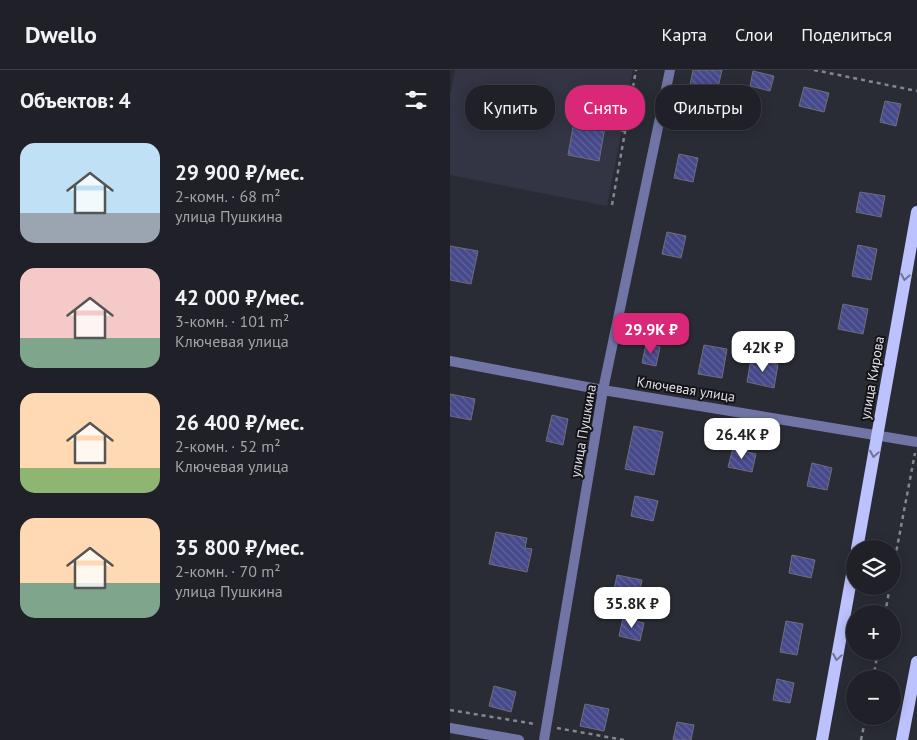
<!DOCTYPE html>
<html lang="ru">
<meta charset="utf-8">
<style>
body{margin:0;font-family:"PT Sans",sans-serif;background:#282930;color:#f1f3f6;height:100vh;display:flex;flex-direction:column;font-size:19px;white-space:nowrap}
*{box-sizing:border-box;margin:0}
p{font-size:16px;color:#a2a3a8}
.icon{flex:none;width:28px;height:28px;fill:none;stroke:currentColor;stroke-width:2;stroke-linecap:round;stroke-linejoin:round}
.map{position:relative;flex:1;overflow:hidden}
.side{display:flex;flex-direction:column;background:#202128;width:450px}
.side>*{flex:none}
.top-card{position:absolute;left:15px;top:15px;width:376px;height:45px;display:flex;gap:10px}
.controls{position:absolute;left:396px;top:470px;display:grid;gap:10px}
.controls a{display:grid;place-items:center;width:55px;height:55px;border-radius:50%;background:#202128;box-shadow:0 2px 12px #0003,0 0 0 1px #3d3e45;font-size:25px}
.price{position:absolute;translate:-50% -42px;padding:0 11px;border-radius:10px;background:#fff;color:#222;font-size:16px;line-height:32px;filter:drop-shadow(0 1px 2px #0008)}
.price::after{content:'';position:absolute;left:50%;top:30px;width:15px;height:11px;margin-left:-8px;background:inherit;clip-path:polygon(0 0,100% 0,50% 100%)}
.price.current{background:#db2777;color:#fff}
ul{padding:0;list-style:none}
li{display:flex;align-items:center;gap:15px;height:125px;padding:0 20px}
li span{display:grid;place-items:center;flex:none;width:140px;height:100px;border-radius:15px;color:#555}
li>.icon{margin-inline-start:auto}
span .icon{width:60px;height:60px;fill:#fffc;stroke-width:1}
li b{font-size:21px}
h2{display:flex;justify-content:space-between;align-items:center;height:60px;padding:0 20px;font-size:21px}
.tag{padding:0 18px;border-radius:20px;background:#202128;box-shadow:0 2px 12px #0003,0 0 0 1px #3d3e45;font-size:18px;line-height:45px}
.tag.current{background:#db2777;color:#fff}
header{display:flex;align-items:center;gap:30px;box-sizing:border-box;height:70px;padding:0 25px;background:#202128;border-bottom:1px solid #3d3e45}
header strong{font-size:24px}
nav{display:flex;gap:28px;margin-inline-start:auto;font-size:18px}
main{display:flex;flex:1;min-height:0}
.map>svg:first-child{display:block}
.built{fill:#333544}
.building{fill:url(#building-back-hatch);stroke:#6d6e79}
.lines{fill:none;stroke-linecap:round;stroke-linejoin:round}
.path{stroke:#85878f;stroke-width:2.5;stroke-dasharray:4 4;stroke-linecap:butt}
.minor{stroke:#7075a5;stroke-width:10}
.tertiary{stroke:#7075a5;stroke-width:10}
.primary{stroke:#bbc2fe;stroke-width:12}
.oneway{stroke:#707496}
.labels{text-anchor:middle;dominant-baseline:central;stroke-width:4;stroke-linejoin:round;paint-order:stroke}
.street-label{font-size:14px;fill:#dedfe6;stroke:#141418}
</style>
<header>
<strong>Dwello</strong>
<nav><a>Карта</a><a>Слои</a><a>Поделиться</a></nav>
</header>
<main>
<section class="side">
<h2>Объектов: 4<svg class="icon" aria-label="filters" viewBox="0 0 24 24"><path d="M4 7h16M4 17h16"/><circle cx="9" cy="7" r="2"/><circle cx="15" cy="17" r="2"/></svg></h2>
<ul>
<li><span style="background:linear-gradient(#bfe0f5 70%,#9aa5b1 0)"><svg class="icon" aria-label="home" viewBox="0 0 24 24"><path d="M3 11l9-7 9 7M6 9v11h12V9"/></svg></span><div><b>29 900 ₽/мес.</b><p>2-комн. · 68 m²</p><p>улица Пушкина</p></div></li>
<li><span style="background:linear-gradient(#f6c9c9 70%,#7fa58c 0)"><svg class="icon" aria-label="home" viewBox="0 0 24 24"><path d="M3 11l9-7 9 7M6 9v11h12V9"/></svg></span><div><b>42 000 ₽/мес.</b><p>3-комн. · 101 m²</p><p>Ключевая улица</p></div></li>
<li><span style="background:linear-gradient(#ffd9b3 75%,#8fb573 0)"><svg class="icon" aria-label="home" viewBox="0 0 24 24"><path d="M3 11l9-7 9 7M6 9v11h12V9"/></svg></span><div><b>26 400 ₽/мес.</b><p>2-комн. · 52 m²</p><p>Ключевая улица</p></div></li>
<li><span style="background:linear-gradient(#ffd9b3 65%,#7fa58c 0)"><svg class="icon" aria-label="home" viewBox="0 0 24 24"><path d="M3 11l9-7 9 7M6 9v11h12V9"/></svg></span><div><b>35 800 ₽/мес.</b><p>2-комн. · 70 m²</p><p>улица Пушкина</p></div></li>
</ul>
</section>
<div class="map">
<svg width="467" height="670" viewBox="0 0 467 670">
<defs>
<pattern id="building-back-hatch" width="6" height="6" patternUnits="userSpaceOnUse" patternTransform="scale(1.25)"><rect width="6" height="6" fill="#46498a"/><path d="M-1 5l2 2M0 0l6 6M5-1l2 2" fill="none" stroke="#60639a"/></pattern>
</defs>
<rect width="100%" height="100%" fill="#2a2c35"/>
<polygon class="built" points="5,0 183,0 157,136 0,105 0,26"/>
<g class="building">
<polygon points="243,0 272,0 266,26 239,20"/>
<polygon points="303,1 324,6 320,21 300,16"/>
<polygon points="354,17 379,23 374,42 349,36"/>
<polygon points="130,18 161,23 149,91 118,85"/>
<polygon points="435,31 451,34 446,56 430,52"/>
<polygon points="229,84 248,88 243,112 224,108"/>
<polygon points="410,122 435,126 431,147 406,142"/>
<polygon points="217,162 236,166 231,188 212,184"/>
<polygon points="408,175 427,179 421,210 402,206"/>
<polygon points="0,176 28,181 21,214 0,210"/>
<polygon points="393,234 418,239 413,264 388,259"/>
<polygon points="196,274 210,277 206,296 192,293"/>
<polygon points="254,275 277,279 272,308 248,304"/>
<polygon points="301,289 328,294 324,318 297,312"/>
<polygon points="0,324 25,329 21,350 0,346"/>
<polygon points="102,345 118,349 113,375 96,371"/>
<polygon points="184,356 213,362 204,405 175,399"/>
<polygon points="283,378 306,384 302,402 278,397"/>
<polygon points="362,393 382,398 377,420 357,416"/>
<polygon points="185,426 208,431 203,451 181,446"/>
<polygon points="46,462 77,468 75,478 82,479 77,502 39,494"/>
<polygon points="342,485 365,490 361,508 339,503"/>
<polygon points="167,505 192,510 188,529 163,524"/>
<polygon points="173,548 194,553 190,571 169,566"/>
<polygon points="336,551 353,554 347,585 330,582"/>
<polygon points="327,609 344,613 340,633 323,630"/>
<polygon points="44,616 66,622 61,642 39,636"/>
<polygon points="135,634 159,639 154,661 130,656"/>
<polygon points="227,652 244,655 241,670 223,670"/>
</g>
<g class="lines">
<g class="path">
<polyline points="364,0 467,21"/>
<polyline points="155,57 175,61"/>
<polyline points="162,135 186,0"/>
<polyline points="442,504 465,383"/>
<polyline points="435,544 440,516"/>
<polyline points="423,609 428,581"/>
<polyline points="0,640 85,654"/>
<polyline points="107,658 174,670"/>
<polyline points="411,670 416,646"/>
</g>
<g class="minor">
<polyline points="0,291 153,320 467,372"/>
<polyline points="94,670 153,320 220,0"/>
</g>
<polyline class="tertiary" points="0,658 69,670"/>
<g class="primary">
<polyline points="407,479 467,142"/>
<polyline points="372,670 405,488"/>
<polyline points="452,670 467,592"/>
</g>
</g>
<defs><path id="oneway-chevron" d="M-2-3.5L2.5 0L-2 3.5" fill="none" stroke-width="1.6" stroke-linecap="round" stroke-linejoin="round" transform="scale(1.25)"/></defs>
<g class="oneway">
<use href="#oneway-chevron" transform="translate(455 207) rotate(100)"/>
<use href="#oneway-chevron" transform="translate(424 384) rotate(100)"/>
<use href="#oneway-chevron" transform="translate(387 587) rotate(100)"/>
</g>
<g class="labels">
<g class="street-label">
<text transform="translate(422 308) rotate(-80)">улица Кирова</text>
<text transform="translate(236 319) rotate(9)">Ключевая улица</text>
<text transform="translate(133 361) rotate(-80)">улица Пушкина</text>
</g>
</g>
</svg>
<div class="controls">
<a><svg class="icon" aria-label="layers" viewBox="0 0 24 24"><path d="M12 4l9 5-9 5-9-5zM3 14l9 5 9-5"/></svg></a>
<a>+</a>
<a>−</a>
</div>
<b class="price current" style="left:201px;top:285px">29.9K ₽</b>
<b class="price" style="left:313px;top:303px">42K ₽</b>
<b class="price" style="left:292px;top:390px">26.4K ₽</b>
<b class="price" style="left:182px;top:559px">35.8K ₽</b>
<div class="top-card">
<a class="tag">Купить</a>
<a class="tag current">Снять</a>
<a class="tag">Фильтры</a>
</div>
</div>
</main>
